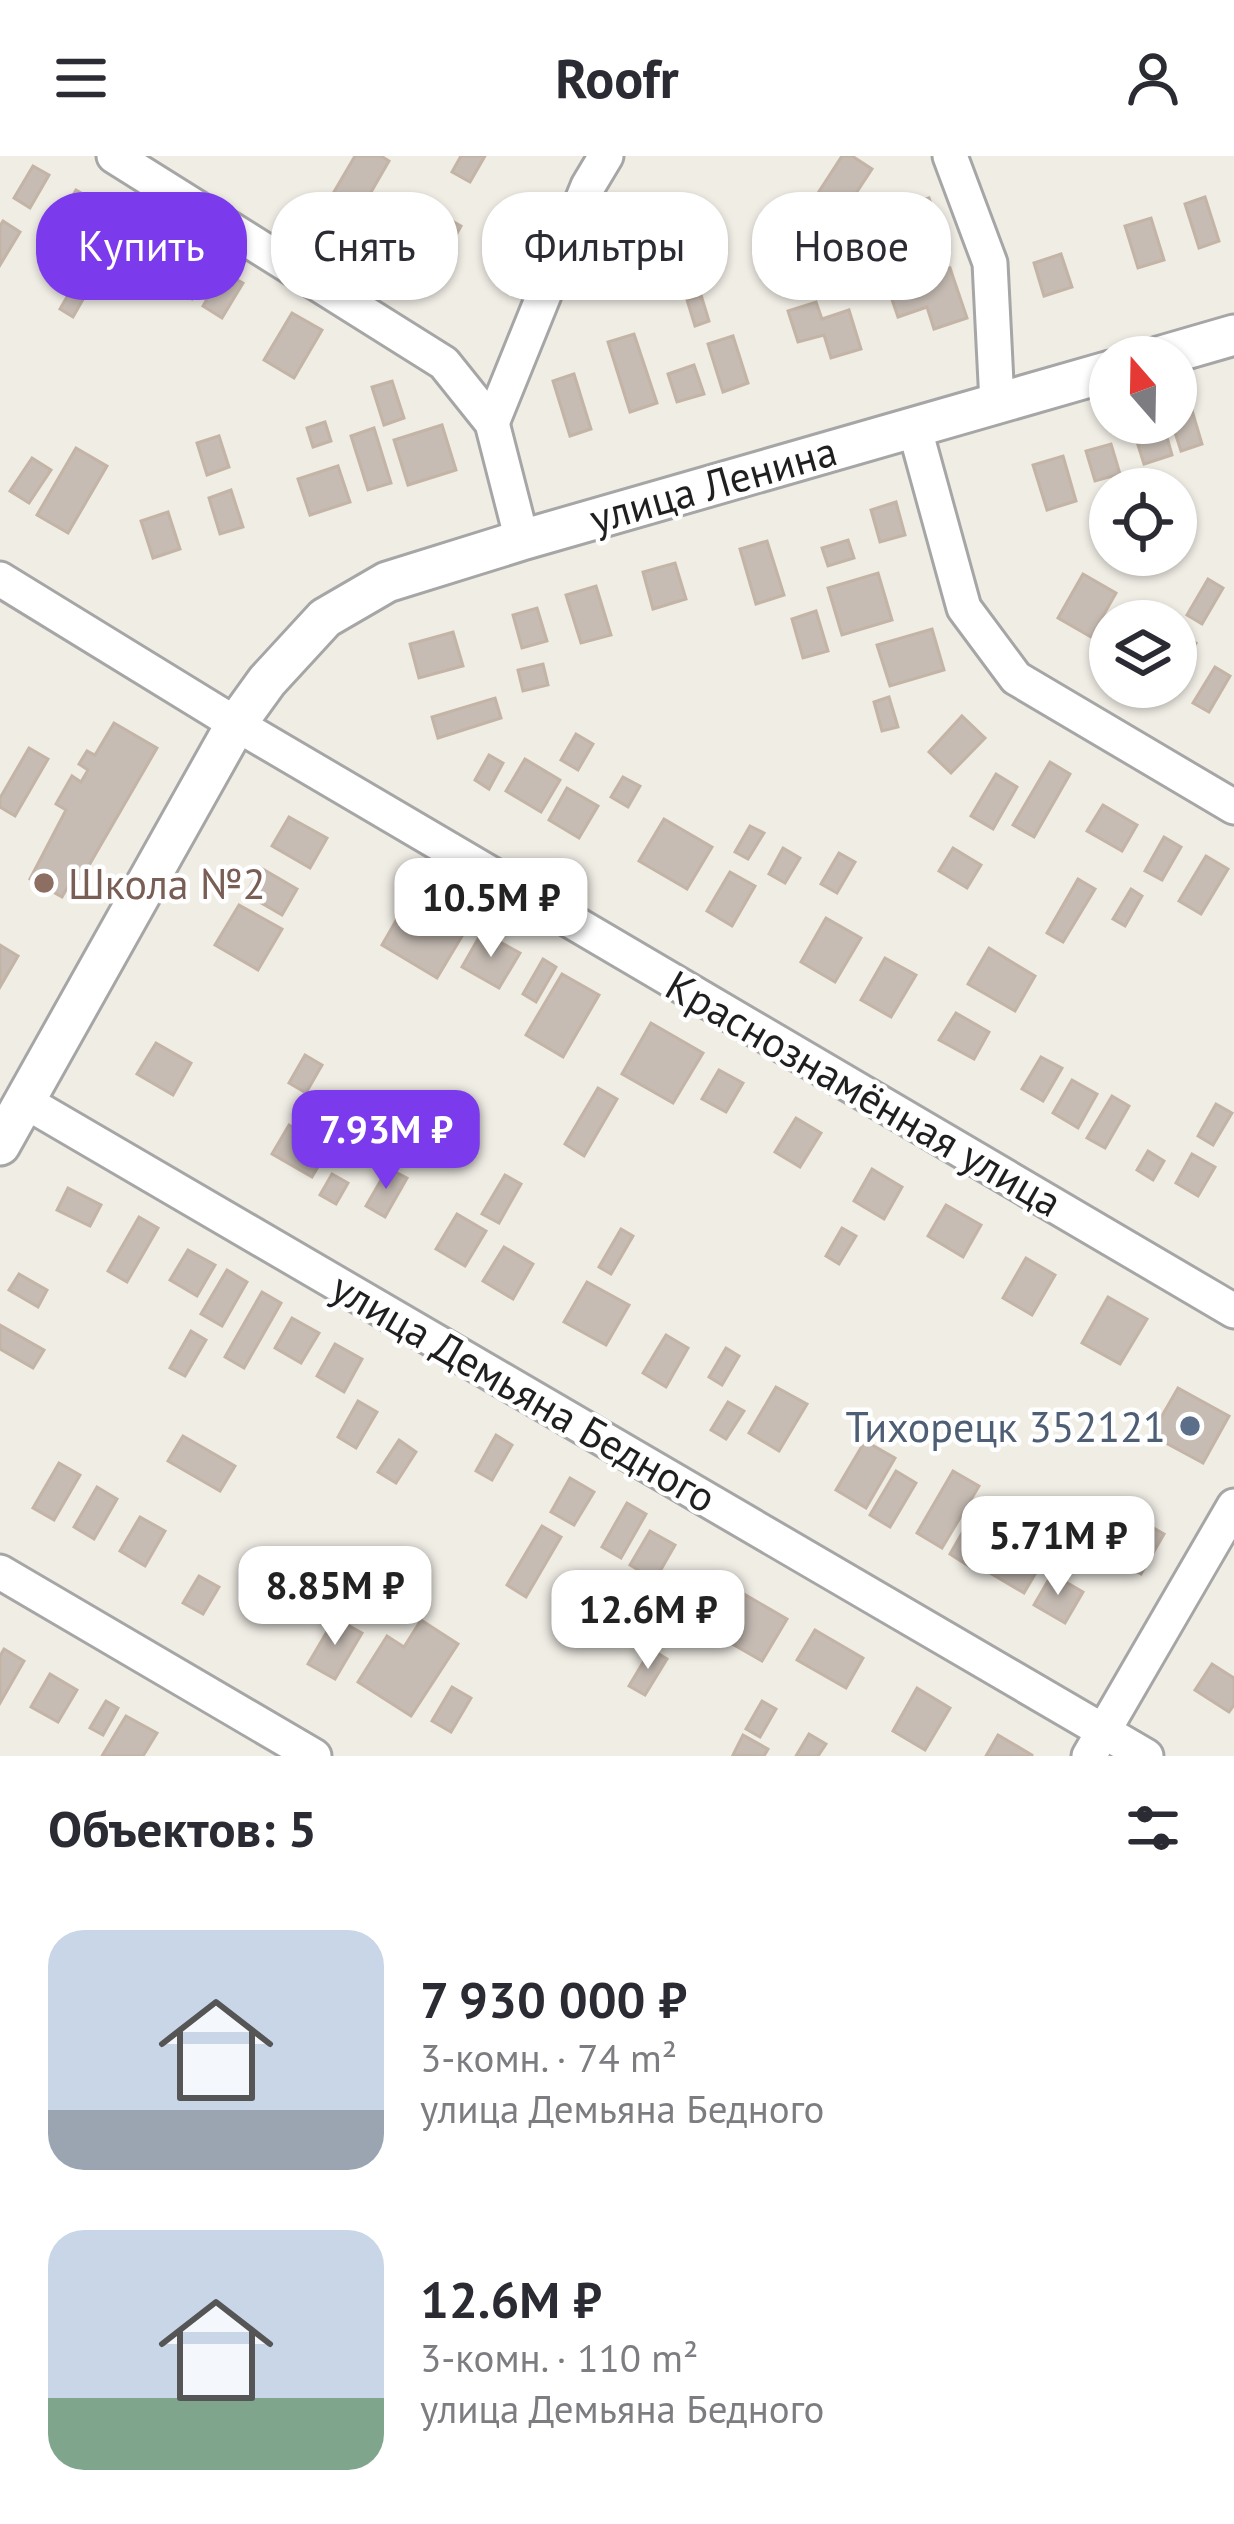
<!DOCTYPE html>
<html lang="ru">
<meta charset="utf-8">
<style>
body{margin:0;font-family:"PT Sans",sans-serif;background:#f2f2f3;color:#2b2b33;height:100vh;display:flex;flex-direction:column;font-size:45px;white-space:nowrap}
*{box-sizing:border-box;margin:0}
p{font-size:39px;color:#7c7c81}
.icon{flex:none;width:66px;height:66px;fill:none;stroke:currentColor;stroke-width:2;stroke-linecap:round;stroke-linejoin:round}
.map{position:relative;height:1600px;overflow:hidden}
.drawer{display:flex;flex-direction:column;background:#fff;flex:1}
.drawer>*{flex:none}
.guide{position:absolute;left:36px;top:36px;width:1164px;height:108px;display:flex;gap:24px}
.needle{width:78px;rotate:340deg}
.controls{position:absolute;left:1089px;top:180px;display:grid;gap:24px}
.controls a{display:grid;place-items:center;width:108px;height:108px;border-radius:50%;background:#fff;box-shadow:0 3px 9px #0004;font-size:60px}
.price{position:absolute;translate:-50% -102px;padding:0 27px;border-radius:24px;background:#fff;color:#222;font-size:39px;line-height:78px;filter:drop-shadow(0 3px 6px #0008)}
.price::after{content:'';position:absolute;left:50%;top:72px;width:36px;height:27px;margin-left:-18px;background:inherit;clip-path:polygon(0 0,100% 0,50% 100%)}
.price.on{background:#7c3aed;color:#fff}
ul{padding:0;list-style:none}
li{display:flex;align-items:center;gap:36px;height:300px;padding:0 48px}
li span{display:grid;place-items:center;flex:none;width:336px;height:240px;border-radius:36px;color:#555}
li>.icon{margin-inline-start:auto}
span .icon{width:144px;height:144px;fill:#fffc;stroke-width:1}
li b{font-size:51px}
h2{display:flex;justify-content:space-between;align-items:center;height:144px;padding:0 48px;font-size:51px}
.chip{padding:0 42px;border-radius:48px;background:#fff;box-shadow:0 3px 9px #0004;font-size:42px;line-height:108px}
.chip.on{background:#7c3aed;color:#fff}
header{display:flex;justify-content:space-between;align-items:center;height:156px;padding:0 48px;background:#fff;font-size:54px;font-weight:800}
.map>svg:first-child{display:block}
.building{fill:#c6bcb4;stroke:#c3b4a6;stroke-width:3}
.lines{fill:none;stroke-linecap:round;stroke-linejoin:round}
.minor-casing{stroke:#a6a6a6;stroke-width:39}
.tertiary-casing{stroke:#a6a6a6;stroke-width:45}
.minor{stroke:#fff;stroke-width:33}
.tertiary{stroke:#fff;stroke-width:39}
.education-dot{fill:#8d6e63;stroke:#fff;stroke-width:4.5}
.service-dot{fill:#5c6f8a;stroke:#fff;stroke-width:4.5}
.labels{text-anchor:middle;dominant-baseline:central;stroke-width:9;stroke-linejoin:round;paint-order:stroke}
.street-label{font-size:42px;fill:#1f1f1f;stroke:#fff}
.education-label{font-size:42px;fill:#785e54;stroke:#fff;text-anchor:start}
.service-label{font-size:42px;fill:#4e5e75;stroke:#fff;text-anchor:end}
</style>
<header><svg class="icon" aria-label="menu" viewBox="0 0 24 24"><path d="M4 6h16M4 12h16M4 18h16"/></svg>Roofr<svg class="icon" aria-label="person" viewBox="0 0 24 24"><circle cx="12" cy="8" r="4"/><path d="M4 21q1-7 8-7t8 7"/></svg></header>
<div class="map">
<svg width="1234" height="1600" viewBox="0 0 1234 1600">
<rect width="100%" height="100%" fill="#f0ede5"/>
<g class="building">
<polygon points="355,0 381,0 389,5 359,57 331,41"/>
<polygon points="461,0 485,0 470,26 452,16"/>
<polygon points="842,0 852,0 872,13 845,54 818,37"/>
<polygon points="33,10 49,19 30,52 14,42"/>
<polygon points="76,34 105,51 86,82 58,65"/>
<polygon points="1205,41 1219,85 1199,92 1185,48"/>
<polygon points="929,42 942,81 899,95 886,56"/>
<polygon points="438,57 461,70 443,102 420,88"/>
<polygon points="1151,62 1164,104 1138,112 1125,70"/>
<polygon points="3,65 20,76 0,109 0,70"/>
<polygon points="183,96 210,112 192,143 165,127"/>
<polygon points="1061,98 1072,131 1044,140 1034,107"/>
<polygon points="950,112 967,162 934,173 927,151 898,161 888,132"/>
<polygon points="82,115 95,122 73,161 60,153"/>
<polygon points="223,116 243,127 222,162 203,150"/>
<polygon points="701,139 709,165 695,170 687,144"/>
<polygon points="816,146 822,163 849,154 861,193 831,202 824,179 798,186 788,155"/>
<polygon points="292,157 322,174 294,222 264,204"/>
<polygon points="634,178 657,247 630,256 608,186"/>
<polygon points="733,180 748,227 723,236 708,188"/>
<polygon points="694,209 704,238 677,246 668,218"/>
<polygon points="574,218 591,273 570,280 553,225"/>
<polygon points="392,225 404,262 384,269 372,231"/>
<polygon points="1191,251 1202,288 1181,295 1172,267 1176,267 1176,255"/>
<polygon points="325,266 331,285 313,291 307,272"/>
<polygon points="1141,267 1163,267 1172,299 1144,308 1132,270"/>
<polygon points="442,269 456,314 408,329 394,284"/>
<polygon points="374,272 391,327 368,334 351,280"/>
<polygon points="219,280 229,311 207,319 197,287"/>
<polygon points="1111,288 1120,318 1095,325 1086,295"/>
<polygon points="76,292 107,310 68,377 37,359"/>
<polygon points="1063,300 1076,345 1047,354 1033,309"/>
<polygon points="32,302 51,314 29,347 10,335"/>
<polygon points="338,310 350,346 310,359 298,323"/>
<polygon points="231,334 243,371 220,378 209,342"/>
<polygon points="896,346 905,379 880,386 871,354"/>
<polygon points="168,356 180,393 153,402 141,365"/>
<polygon points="848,384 854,402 828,410 822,392"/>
<polygon points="767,385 784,439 756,448 740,393"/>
<polygon points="675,407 686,443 653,453 643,416"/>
<polygon points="878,417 892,464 842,479 828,432"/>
<polygon points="1083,418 1116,437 1091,481 1058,462"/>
<polygon points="1208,423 1223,432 1202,468 1187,459"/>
<polygon points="596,430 611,479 581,487 566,439"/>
<polygon points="537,452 547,485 522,492 513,459"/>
<polygon points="816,455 828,495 803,502 792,463"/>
<polygon points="932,473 944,514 890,530 877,489"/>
<polygon points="453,476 463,510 419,522 410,488"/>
<polygon points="1179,478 1196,487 1176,521 1176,483"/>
<polygon points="543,508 548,529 523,535 518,514"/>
<polygon points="1215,511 1230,520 1209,556 1193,547"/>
<polygon points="889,541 898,571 882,575 874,546"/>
<polygon points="495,542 501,562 438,582 432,561"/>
<polygon points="962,560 985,582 951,617 929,596"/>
<polygon points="114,567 157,592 81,723 74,720 62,741 30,723 66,654 56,648 72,620 81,626 88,614 79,608 87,595 95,599"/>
<polygon points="576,578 593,588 578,614 561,604"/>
<polygon points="29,592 48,603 15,660 0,651 0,642"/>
<polygon points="489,599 503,607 489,633 475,624"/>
<polygon points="525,603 560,624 541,656 506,635"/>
<polygon points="1050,606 1070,618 1034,681 1013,669"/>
<polygon points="996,618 1017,631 993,673 971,660"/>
<polygon points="623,621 640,630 628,651 611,641"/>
<polygon points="567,632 598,650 579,682 549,664"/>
<polygon points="1103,649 1137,669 1122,695 1087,675"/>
<polygon points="289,661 327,682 310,712 272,690"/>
<polygon points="664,663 712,691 687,733 639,705"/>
<polygon points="750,670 764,677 748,703 735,696"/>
<polygon points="1164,681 1181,691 1162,724 1145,715"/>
<polygon points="783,692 800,702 785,727 769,718"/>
<polygon points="953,692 981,709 967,732 939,715"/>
<polygon points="839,697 855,706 837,737 821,728"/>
<polygon points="1206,700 1228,713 1201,758 1179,745"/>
<polygon points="261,712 297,733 282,759 246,738"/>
<polygon points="730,716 755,730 732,770 707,755"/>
<polygon points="1078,723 1095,733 1063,786 1047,777"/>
<polygon points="1131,733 1142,740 1125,770 1113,763"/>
<polygon points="412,737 468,770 437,822 382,789"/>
<polygon points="239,749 282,773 258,814 215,789"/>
<polygon points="826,762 861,782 835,826 801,806"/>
<polygon points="482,776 520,797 499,832 462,811"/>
<polygon points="0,789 18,800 0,831"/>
<polygon points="989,792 1035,820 1015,855 968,828"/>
<polygon points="885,802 916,819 891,861 861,844"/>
<polygon points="543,803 556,811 536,846 523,838"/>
<polygon points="562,818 599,839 563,901 526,879"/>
<polygon points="956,857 989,876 974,903 939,884"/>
<polygon points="651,867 703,897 673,947 622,918"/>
<polygon points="156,887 191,907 173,939 137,918"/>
<polygon points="305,899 322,909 306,937 289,927"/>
<polygon points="1041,901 1062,912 1043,945 1022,933"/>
<polygon points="719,914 743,927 726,956 702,943"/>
<polygon points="1072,924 1097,938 1078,972 1053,957"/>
<polygon points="598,932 617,943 584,1000 565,988"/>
<polygon points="1112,940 1129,950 1105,992 1087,982"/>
<polygon points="1216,948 1232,957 1213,989 1198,980"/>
<polygon points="379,953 394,962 374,997 358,989"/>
<polygon points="796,962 821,977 800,1011 775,996"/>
<polygon points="289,969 329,992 312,1021 272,998"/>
<polygon points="1148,995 1164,1005 1153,1024 1137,1014"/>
<polygon points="1192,998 1215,1011 1198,1040 1176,1027"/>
<polygon points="388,1012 407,1022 385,1061 366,1050"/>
<polygon points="872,1013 902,1031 884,1063 854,1045"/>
<polygon points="332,1018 348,1027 336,1048 320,1039"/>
<polygon points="505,1019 521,1028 499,1067 482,1058"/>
<polygon points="68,1032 101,1049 90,1070 57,1054"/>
<polygon points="946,1049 981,1069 963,1101 928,1080"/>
<polygon points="457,1058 486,1075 465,1110 436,1093"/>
<polygon points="139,1061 158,1072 127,1126 108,1115"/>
<polygon points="842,1072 856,1080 839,1108 826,1100"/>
<polygon points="621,1073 633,1080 611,1118 599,1111"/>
<polygon points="504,1091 533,1108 513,1143 483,1125"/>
<polygon points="188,1094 215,1109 197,1140 170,1124"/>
<polygon points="1026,1102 1055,1119 1032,1159 1003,1142"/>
<polygon points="227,1114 247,1126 222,1170 201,1158"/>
<polygon points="19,1118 47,1134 38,1151 9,1134"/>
<polygon points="587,1126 629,1149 606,1189 564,1166"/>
<polygon points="262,1136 281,1147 244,1212 225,1201"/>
<polygon points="1108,1141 1147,1163 1120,1208 1082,1187"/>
<polygon points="292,1162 319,1177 301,1207 275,1192"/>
<polygon points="0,1169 44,1194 33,1212 0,1193"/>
<polygon points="191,1175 206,1184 185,1220 170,1212"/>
<polygon points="666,1179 688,1192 666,1231 643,1217"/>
<polygon points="335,1188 362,1203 344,1236 317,1220"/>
<polygon points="726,1192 739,1200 722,1229 709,1221"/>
<polygon points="776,1231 807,1248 779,1295 749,1277"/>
<polygon points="1178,1232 1229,1260 1203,1307 1151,1279"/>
<polygon points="358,1245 377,1256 356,1292 338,1281"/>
<polygon points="728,1246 744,1255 726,1283 711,1274"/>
<polygon points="496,1279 512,1289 492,1324 476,1315"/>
<polygon points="183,1280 235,1310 220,1335 168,1305"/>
<polygon points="399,1284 416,1296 396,1327 378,1316"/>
<polygon points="865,1285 895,1302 866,1352 836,1334"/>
<polygon points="59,1307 80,1319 54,1364 33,1352"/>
<polygon points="896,1315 916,1327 890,1371 870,1359"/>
<polygon points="953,1315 979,1330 942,1392 917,1377"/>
<polygon points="570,1322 594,1336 574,1369 551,1356"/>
<polygon points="97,1331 117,1343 94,1383 74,1371"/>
<polygon points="627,1347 646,1358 621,1402 602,1391"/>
<polygon points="1117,1351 1164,1378 1141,1418 1094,1391"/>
<polygon points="973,1358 994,1370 970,1411 950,1398"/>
<polygon points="140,1361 165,1375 145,1410 120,1395"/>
<polygon points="1018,1369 1052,1389 1024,1437 990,1417"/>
<polygon points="542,1370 561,1381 526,1441 507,1429"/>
<polygon points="650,1375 675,1389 655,1424 630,1409"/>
<polygon points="1052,1418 1083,1436 1065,1467 1034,1449"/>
<polygon points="199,1420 219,1431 203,1458 183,1447"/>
<polygon points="744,1438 787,1463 762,1505 720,1481"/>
<polygon points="335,1462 362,1477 335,1523 308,1508"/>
<polygon points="421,1464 458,1488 411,1560 358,1526 387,1480 404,1491"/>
<polygon points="815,1474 863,1502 846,1532 797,1504"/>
<polygon points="4,1493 24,1505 0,1547 0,1500"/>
<polygon points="651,1493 667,1503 645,1539 629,1530"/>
<polygon points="1212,1508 1234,1522 1234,1549 1229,1556 1195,1534"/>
<polygon points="50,1518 77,1534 58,1566 31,1551"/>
<polygon points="452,1531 471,1542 451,1576 432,1565"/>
<polygon points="917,1532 950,1552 925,1594 893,1575"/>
<polygon points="106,1545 118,1552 103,1579 90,1572"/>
<polygon points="762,1545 776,1553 760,1581 746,1573"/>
<polygon points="126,1560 157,1577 143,1600 102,1600"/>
<polygon points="809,1578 826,1588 818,1600 796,1600"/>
<polygon points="743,1579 768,1593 764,1600 733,1599"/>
<polygon points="998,1579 1032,1599 1032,1600 986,1600"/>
</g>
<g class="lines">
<defs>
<g id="minor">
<polyline points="114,0 444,207 492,267 522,384"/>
<polyline points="950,0 990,107 997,247"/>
<polyline points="492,267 588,30 606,0"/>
<polyline points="914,270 964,452 1016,522 1234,651"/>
<polyline points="0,423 236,568 1234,1155"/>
<polyline points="26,946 1146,1600"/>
<polyline points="0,1416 314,1600"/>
<polyline points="1089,1600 1234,1350"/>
</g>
<g id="tertiary">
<polyline points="1158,201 1234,179"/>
<polyline points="0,989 236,568 267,525 325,462 387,426 522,384 1110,215"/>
</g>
</defs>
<use href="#minor" class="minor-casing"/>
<use href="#tertiary" class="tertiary-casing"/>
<use href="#minor" class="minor"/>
<use href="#tertiary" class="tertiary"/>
</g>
<circle class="education-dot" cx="44" cy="727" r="12"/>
<circle class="service-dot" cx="1190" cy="1270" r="12"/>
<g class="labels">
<g class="street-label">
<text transform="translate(713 328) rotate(-16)">улица Ленина</text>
<text transform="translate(864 937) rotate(30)">Краснознамённая улица</text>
<text transform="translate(524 1236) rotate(30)">улица Демьяна Бедного</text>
</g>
<g class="education-label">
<text x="68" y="727">Школа №2</text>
</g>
<g class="service-label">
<text x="1166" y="1270">Тихорецк 352121</text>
</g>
</g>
</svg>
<div class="controls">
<a><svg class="needle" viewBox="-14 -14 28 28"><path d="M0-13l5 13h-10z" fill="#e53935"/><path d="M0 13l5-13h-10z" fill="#7c7c81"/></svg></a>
<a><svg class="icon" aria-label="locate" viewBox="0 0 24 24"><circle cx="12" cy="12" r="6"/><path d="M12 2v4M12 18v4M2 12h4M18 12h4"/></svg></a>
<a><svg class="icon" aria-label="layers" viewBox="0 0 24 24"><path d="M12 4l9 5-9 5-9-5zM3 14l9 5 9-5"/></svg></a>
</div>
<b class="price" style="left:491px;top:804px">10.5M ₽</b>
<b class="price on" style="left:386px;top:1036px">7.93M ₽</b>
<b class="price" style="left:1058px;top:1442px">5.71M ₽</b>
<b class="price" style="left:335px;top:1492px">8.85M ₽</b>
<b class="price" style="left:648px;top:1516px">12.6M ₽</b>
<div class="guide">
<a class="chip on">Купить</a>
<a class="chip">Снять</a>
<a class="chip">Фильтры</a>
<a class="chip">Новое</a>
</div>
</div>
<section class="drawer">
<h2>Объектов: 5<svg class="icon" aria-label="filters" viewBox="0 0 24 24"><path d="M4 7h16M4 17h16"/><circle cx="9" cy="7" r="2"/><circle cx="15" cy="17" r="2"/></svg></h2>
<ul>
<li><span style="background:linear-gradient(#c9d6e8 75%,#9aa5b1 0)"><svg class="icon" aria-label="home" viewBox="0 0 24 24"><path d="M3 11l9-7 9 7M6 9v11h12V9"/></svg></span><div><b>7 930 000 ₽</b><p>3-комн. · 74 m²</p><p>улица Демьяна Бедного</p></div></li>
<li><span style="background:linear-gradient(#c9d6e8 70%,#7fa58c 0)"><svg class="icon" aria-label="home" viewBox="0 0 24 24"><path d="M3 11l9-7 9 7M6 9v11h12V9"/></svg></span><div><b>12.6M ₽</b><p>3-комн. · 110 m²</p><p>улица Демьяна Бедного</p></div></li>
</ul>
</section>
